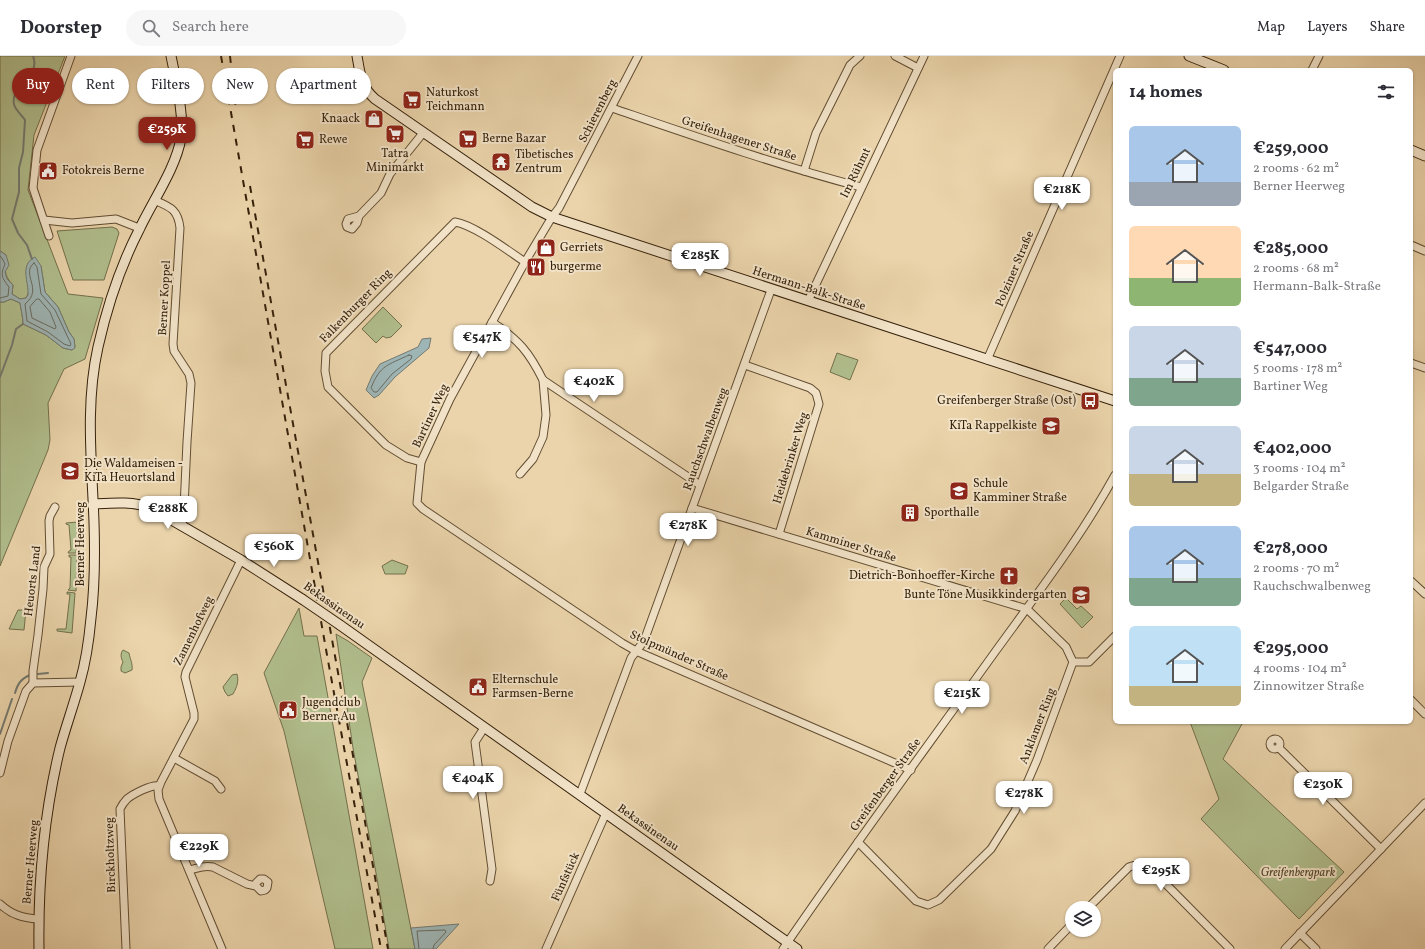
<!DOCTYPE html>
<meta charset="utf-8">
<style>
body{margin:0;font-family:Vollkorn,serif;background:#f7f7f7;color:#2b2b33;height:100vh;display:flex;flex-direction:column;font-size:15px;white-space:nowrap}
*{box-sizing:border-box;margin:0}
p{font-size:13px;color:#7c7c81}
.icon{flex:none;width:22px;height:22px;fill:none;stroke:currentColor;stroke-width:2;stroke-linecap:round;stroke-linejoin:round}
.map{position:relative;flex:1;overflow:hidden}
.details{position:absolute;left:1113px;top:12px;width:300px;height:656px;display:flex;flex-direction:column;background:#fff;border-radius:6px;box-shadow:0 1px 3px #0004}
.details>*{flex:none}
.guide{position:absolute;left:12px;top:12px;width:380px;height:36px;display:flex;gap:8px}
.tools{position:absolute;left:1065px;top:845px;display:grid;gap:8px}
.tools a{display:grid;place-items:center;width:36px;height:36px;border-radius:50%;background:#fff;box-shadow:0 1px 3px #0004;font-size:20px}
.price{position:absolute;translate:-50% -34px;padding:0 9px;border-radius:8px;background:#fff;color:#222;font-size:13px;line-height:26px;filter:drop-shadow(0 1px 2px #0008)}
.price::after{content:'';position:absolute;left:50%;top:24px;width:12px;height:9px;margin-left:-6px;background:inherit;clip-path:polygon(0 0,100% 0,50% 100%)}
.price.current{background:#8f2418;color:#fff}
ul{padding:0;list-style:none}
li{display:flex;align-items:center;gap:12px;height:100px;padding:0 16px}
li span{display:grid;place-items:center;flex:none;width:112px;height:80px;border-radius:6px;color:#555}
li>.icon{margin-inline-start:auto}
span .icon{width:48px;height:48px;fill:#fffc;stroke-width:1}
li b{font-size:17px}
h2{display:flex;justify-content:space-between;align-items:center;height:48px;padding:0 16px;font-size:17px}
.pill{padding:0 14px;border-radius:18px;background:#fff;box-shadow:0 1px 3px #0004;font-size:14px;line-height:36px}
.pill.current{background:#8f2418;color:#fff}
header{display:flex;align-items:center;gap:24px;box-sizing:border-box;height:56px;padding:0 20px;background:#fff;border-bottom:1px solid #e1e1e2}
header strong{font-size:19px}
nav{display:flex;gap:22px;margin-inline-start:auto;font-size:14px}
.search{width:280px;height:36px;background:#f7f7f7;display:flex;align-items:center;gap:10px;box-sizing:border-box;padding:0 14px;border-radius:22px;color:#7c7c81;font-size:15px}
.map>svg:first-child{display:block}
.green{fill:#b1be8d;stroke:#73704c}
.water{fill:#9eb5b5;stroke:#747a71}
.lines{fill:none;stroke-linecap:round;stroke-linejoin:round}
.shore{stroke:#6a6b60;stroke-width:1}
.stream{stroke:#747a71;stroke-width:2}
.street-casing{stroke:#624e33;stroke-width:9}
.secondary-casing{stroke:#35210b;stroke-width:11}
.street{stroke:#f2e3c8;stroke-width:7}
.secondary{stroke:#f2e3c8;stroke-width:9}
.rail{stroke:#35210b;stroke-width:2;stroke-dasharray:7 7;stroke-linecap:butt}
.secondary-bridge-casing{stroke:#35210b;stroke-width:11;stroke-linecap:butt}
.secondary-bridge{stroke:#f2e3c8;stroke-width:9}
.labels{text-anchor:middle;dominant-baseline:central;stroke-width:4;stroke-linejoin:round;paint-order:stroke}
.poi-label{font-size:12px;fill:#35210b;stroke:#f2e3c8;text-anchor:start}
.street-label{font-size:12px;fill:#35210b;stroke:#f2e3c8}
.park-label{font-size:12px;font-style:italic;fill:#54482c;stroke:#f2e3c8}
</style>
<header>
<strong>Doorstep</strong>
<div class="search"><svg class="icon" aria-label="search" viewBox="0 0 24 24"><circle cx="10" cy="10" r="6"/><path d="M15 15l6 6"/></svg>Search here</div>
<nav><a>Map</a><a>Layers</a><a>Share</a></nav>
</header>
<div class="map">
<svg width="1425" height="893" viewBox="0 0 1425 893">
<rect width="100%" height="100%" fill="#ebd4ab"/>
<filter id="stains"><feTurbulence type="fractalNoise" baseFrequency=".005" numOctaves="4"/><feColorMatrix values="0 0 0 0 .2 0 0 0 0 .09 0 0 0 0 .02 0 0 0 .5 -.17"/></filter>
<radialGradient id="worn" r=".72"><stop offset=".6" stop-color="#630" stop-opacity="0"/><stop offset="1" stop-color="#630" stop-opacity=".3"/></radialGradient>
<g class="green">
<path d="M 0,0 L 65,0 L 34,79 L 28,134 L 68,238 L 103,242 L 85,303 L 64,313 L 48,347 L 50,384 L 48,394 L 0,510 L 0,246 L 4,246 L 11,243 L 20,247 C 21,254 23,261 23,268 L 46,279 L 63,292 L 72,294 L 75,291 L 74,283 L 69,276 L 58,251 L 45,236 L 41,210 L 29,206 C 21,218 34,231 26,242 L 20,243 L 12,238 L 13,229 C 3,219 5,212 6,199 L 0,195 Z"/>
<polygon points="112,171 117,173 119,177 104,224 73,224 57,175"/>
<polygon points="383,251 402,270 391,281 386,282 383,280 376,287 362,273"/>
<polygon points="837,297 858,304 850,324 830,316"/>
<polygon points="78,466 76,497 68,497 69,495 71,494 69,469 66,468 66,467"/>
<polygon points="69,499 77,499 76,535 68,534 70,532 71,501 69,501"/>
<polygon points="392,504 408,510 405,518 385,518 382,510"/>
<polygon points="67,536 75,537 72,577 57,575 57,573 66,573 70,538 67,538"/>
<polygon points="1066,542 1077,553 1081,550 1093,561 1082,572 1060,548"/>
<polygon points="299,552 304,580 317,580 373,893 335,893 284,675 264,617"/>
<polygon points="18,554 26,554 24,574 9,573"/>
<polygon points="336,578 348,585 372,602 362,626 415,893 389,893 376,817 353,692"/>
<path d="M 123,594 L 129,597 C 130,603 133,608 132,614 L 125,617 L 121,615 L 121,611 L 123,606 C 121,602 120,598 123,594 Z"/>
<path d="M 237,618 C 239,625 237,631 233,638 L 228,640 L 225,636 L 223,631 L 232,619 Z"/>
<polygon points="1190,666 1243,666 1223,703 1344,816 1299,863 1201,763 1219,743"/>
</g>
<g class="water">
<path d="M 0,195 L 6,199 L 9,209 L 5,216 L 7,223 L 13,229 L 12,238 L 20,243 L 26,242 L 28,239 C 29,226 19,209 35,201 L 41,210 L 45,236 L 58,251 L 69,276 L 74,283 L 75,292 L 72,294 L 63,292 L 46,279 L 23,268 C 23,261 21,254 20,247 L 11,243 L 4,246 L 0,246 Z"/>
<polygon points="431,282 429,292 395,321 379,339 374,342 366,334 372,320 380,308 418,291 422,283"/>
<polygon points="459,868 436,893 415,893 411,872"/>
</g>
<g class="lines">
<g class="shore">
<path d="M 0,200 L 2,202 L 5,208 C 0,219 2,222 9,231 L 8,240 L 0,242"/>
<path d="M 34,207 L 37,211 L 41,238 L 55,254 L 71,288 L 70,290 L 64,288 L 48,276 L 27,265 L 25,248 C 44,233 20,218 34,207 Z"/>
<polygon points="37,243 39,243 50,256 56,271 55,273 32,262 30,251"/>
<path d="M 409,299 L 412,300 L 411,303 L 392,318 L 377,336 L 374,336 L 371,332 C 380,309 388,309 409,299 Z"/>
<polyline points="419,893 417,875 445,874 446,876 434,889 433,893"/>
</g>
<g class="stream">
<path d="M 32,203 L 27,189 L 18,177 L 12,163 L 19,136 L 19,112 L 23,96 L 25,64 C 22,60 18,56 15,51 C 6,32 42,22 33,0"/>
<polyline points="0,321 12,289 16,273 23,268"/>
<polyline points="38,618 48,617"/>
<path d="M 15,637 C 18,627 21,623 30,619"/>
<polyline points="0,678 12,643"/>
</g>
<defs>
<g id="street">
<polyline points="638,0 559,152 552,161 525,206 450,343 421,406 417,447 423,453 622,587 636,595 911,714"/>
<polyline points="895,0 918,12"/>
<polyline points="1312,14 1319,0"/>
<path d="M 612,52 C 694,80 777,109 861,131"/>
<polyline points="804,115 816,77 850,9 860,0"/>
<path d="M 154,144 C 170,151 178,153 180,172 L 173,288 L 174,295 L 189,318 L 191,327 L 187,386 L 184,452 L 182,469"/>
<polyline points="359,160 348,163 346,168 347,171 352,173 357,167 359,160 381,137 390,118 423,77"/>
<polyline points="44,164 72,167 116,163 139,172"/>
<polyline points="49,180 33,132 37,94 71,0"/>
<polyline points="1411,189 1425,195"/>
<polyline points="808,245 924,0"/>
<path d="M 492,266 C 519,284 529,296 543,324 L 700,429"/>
<polyline points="987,304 1120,0"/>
<polyline points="1411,307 1425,312"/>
<polyline points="745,309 810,332 816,337 819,348 779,478"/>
<path d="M 421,406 L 407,402 L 386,389 L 328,331 L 325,315 L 326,297 L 455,166 C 474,169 507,194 525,206"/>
<polyline points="520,418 533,403 543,381 546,359 543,324"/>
<polyline points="692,452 1027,553 1066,591 1073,606 1037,704 1015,755 991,793 939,844 928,849 916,845 858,786"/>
<polyline points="1411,525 1425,538"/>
<polyline points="1073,606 1089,606 1115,580"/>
<polyline points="33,627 33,615 38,579 43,533 44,511 50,498 49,465 50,460 55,451"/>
<polyline points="1411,644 1425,658"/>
<polyline points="484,672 475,686 492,813 490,825"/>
<circle cx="1275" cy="688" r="5"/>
<polyline points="1279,692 1381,793"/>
<polyline points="174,702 215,725 221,733"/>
<polyline points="0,717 8,685 26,635 33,627 80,626"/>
<polyline points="580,738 631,602 644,585 771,234"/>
<path d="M 190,814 C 198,812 204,809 213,811 L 247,828 L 256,830 L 261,835 L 265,834 L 267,832 L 268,826 L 264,823 L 260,823 L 256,827 L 256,830"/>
<path d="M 0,848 C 12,859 23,862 38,863"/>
<path d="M 1088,852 L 1129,811 C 1139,807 1145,809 1153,815 L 1230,893"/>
<polyline points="1300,877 1316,893"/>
<path d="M 126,893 L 120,753 C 122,749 124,746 127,743 C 133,738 152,728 159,730"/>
<polyline points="222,893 159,743 158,734 161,726 194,663 194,657 185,621 186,616 241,504"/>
<polyline points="546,893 606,757"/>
<path d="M 783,893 C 852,792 924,695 995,596 C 1037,538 1081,481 1115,419"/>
<polyline points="1048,893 1072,868"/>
<polyline points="1285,893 1425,747"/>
</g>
<g id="secondary">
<path d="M 357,0 C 360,17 361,31 375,43 L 532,151 L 552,161 L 1115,345"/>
<polyline points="1189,0 1224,14"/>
<polyline points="1411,94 1425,100"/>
<path d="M 93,448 C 112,447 133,445 151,452 L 241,504 L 302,543"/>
<polyline points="340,569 797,893"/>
<path d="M 39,893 C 38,825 44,758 60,692 C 66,670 74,648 80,626 C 86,605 89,584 91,562 C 95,530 95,498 94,466 C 92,408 85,349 98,291 C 107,251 120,211 139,174 C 152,146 176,112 181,82 C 184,57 176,25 171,0"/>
</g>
</defs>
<use href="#street" class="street-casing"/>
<use href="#secondary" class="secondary-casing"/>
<use href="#street" class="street"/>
<use href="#secondary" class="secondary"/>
<g class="rail">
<polyline points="221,0 327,599 381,893"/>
<polyline points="230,0 236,54"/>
<polyline points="250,130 388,893"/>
</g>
<defs>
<polyline id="secondary-bridge" points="302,543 340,569"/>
</defs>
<use href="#secondary-bridge" class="secondary-bridge-casing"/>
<use href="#secondary-bridge" class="secondary-bridge"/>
</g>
<defs>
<symbol id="supermarket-square" viewBox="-11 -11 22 22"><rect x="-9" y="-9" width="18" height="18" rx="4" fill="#8f2418" stroke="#f2e3c8"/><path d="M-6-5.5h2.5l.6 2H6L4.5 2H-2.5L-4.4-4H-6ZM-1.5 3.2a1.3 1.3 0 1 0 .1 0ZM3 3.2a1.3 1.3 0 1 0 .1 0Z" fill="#fff"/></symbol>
<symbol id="shop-square" viewBox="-11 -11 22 22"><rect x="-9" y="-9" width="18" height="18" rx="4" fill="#8f2418" stroke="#f2e3c8"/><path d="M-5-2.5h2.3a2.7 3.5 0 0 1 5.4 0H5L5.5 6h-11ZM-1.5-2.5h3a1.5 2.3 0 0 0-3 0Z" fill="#fff"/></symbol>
<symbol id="temple-square" viewBox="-11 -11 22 22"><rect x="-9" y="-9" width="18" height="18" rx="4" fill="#8f2418" stroke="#f2e3c8"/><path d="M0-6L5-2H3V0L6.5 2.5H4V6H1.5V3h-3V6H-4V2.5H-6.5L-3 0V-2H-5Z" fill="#fff"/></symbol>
<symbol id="civic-square" viewBox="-11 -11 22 22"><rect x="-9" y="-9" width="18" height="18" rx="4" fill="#8f2418" stroke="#f2e3c8"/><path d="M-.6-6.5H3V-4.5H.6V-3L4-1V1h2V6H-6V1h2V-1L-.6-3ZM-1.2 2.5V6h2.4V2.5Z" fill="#fff"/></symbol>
<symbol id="restaurant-square" viewBox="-11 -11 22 22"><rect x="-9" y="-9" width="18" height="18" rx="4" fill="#8f2418" stroke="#f2e3c8"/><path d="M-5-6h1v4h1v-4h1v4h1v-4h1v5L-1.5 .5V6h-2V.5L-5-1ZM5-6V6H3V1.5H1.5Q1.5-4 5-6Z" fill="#fff"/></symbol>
<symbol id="bus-square" viewBox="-11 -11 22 22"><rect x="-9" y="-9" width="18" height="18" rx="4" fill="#8f2418" stroke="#f2e3c8"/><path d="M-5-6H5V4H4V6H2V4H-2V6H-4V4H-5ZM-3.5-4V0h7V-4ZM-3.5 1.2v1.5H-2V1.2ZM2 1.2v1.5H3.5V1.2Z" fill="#fff"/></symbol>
<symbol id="school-square" viewBox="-11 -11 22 22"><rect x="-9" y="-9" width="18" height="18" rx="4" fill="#8f2418" stroke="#f2e3c8"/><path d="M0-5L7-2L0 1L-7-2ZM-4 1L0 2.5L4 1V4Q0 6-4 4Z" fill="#fff"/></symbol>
<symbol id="building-square" viewBox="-11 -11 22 22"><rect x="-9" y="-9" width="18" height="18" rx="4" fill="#8f2418" stroke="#f2e3c8"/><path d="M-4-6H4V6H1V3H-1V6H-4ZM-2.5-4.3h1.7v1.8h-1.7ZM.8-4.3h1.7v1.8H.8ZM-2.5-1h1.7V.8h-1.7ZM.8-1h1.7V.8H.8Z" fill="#fff"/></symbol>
<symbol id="church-square" viewBox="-11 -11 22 22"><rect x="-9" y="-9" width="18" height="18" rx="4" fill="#8f2418" stroke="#f2e3c8"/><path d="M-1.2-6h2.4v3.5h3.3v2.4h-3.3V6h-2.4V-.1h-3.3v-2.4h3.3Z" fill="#fff"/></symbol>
</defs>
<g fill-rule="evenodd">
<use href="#supermarket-square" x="401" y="33" width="22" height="22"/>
<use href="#shop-square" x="363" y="52" width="22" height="22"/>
<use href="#supermarket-square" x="384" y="67" width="22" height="22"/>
<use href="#supermarket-square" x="457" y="72" width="22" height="22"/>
<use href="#supermarket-square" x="294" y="73" width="22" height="22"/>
<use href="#temple-square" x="490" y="95" width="22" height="22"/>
<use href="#civic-square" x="37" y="104" width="22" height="22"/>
<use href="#shop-square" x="535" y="181" width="22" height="22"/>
<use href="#restaurant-square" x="525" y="200" width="22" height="22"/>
<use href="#bus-square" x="1079" y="334" width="22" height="22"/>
<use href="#school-square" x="1040" y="359" width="22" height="22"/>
<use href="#school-square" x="59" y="404" width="22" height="22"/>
<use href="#school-square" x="948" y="424" width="22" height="22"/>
<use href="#building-square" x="899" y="446" width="22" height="22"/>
<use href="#church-square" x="998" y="509" width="22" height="22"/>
<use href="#school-square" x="1070" y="528" width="22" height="22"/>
<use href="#civic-square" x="467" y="620" width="22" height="22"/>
<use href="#civic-square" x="277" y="643" width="22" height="22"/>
</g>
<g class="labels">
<g class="poi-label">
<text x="426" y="37">Naturkost<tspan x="426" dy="14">Teichmann</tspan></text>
<text x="360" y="63" text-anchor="end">Knaack</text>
<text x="482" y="83">Berne Bazar</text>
<text x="319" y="84">Rewe</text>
<text x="395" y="98" text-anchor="middle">Tatra<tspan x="395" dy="14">Minimarkt</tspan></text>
<text x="515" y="99">Tibetisches<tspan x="515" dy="14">Zentrum</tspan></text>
<text x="62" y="115">Fotokreis Berne</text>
<text x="560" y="192">Gerriets</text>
<text x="550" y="211">burgerme</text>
<text x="1076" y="345" text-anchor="end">Greifenberger Straße (Ost)</text>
<text x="1037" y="370" text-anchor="end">KiTa Rappelkiste</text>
<text x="84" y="408">Die Waldameisen -<tspan x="84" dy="14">KiTa Heuortsland</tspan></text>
<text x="973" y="428">Schule<tspan x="973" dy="14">Kamminer Straße</tspan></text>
<text x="924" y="457">Sporthalle</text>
<text x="995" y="520" text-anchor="end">Dietrich-Bonhoeffer-Kirche</text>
<text x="1067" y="539" text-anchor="end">Bunte Töne Musikkindergarten</text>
<text x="492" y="624">Elternschule<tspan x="492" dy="14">Farmsen-Berne</tspan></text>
<text x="302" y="647">Jugendclub<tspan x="302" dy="14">Berner Au</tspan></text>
</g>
<g class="street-label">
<text transform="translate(598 55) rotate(-63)">Schierenberg</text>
<text transform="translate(739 83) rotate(18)">Greifenhagener Straße</text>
<text transform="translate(856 117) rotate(-64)">Im Rühmt</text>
<text transform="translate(1015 213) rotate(-67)">Polziner Straße</text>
<text transform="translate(809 233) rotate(18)">Hermann-Balk-Straße</text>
<text transform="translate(165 242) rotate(-87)">Berner Koppel</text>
<text transform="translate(356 250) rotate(-46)">Falkenburger Ring</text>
<text transform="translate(431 360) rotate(-65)">Bartiner Weg</text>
<text transform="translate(706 383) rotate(-70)">Rauchschwalbenweg</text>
<text transform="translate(791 402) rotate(-73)">Heidebrinker Weg</text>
<text transform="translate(81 488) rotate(-90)">Berner Heerweg</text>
<text transform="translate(851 489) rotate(17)">Kamminer Straße</text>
<text transform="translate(33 525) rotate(-83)">Heuorts Land</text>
<text transform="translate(334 550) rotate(35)">Bekassinenau</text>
<text transform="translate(194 575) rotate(-64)">Zamenhofweg</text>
<text transform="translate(679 600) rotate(24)">Stolpmünder Straße</text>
<text transform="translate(1038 670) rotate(-69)">Anklamer Ring</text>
<text transform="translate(886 729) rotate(-54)">Greifenberger Straße</text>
<text transform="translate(648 772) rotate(35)">Bekassinenau</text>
<text transform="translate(111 799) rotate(-92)">Birckholtzweg</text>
<text transform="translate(31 806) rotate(-85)">Berner Heerweg</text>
<text transform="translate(566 821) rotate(-66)">Fünfstück</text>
</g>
<g class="park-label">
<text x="1298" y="817">Greifenbergpark</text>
</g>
</g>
<rect width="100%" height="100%" filter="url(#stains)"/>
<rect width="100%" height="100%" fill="url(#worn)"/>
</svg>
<div class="tools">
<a><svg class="icon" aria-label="layers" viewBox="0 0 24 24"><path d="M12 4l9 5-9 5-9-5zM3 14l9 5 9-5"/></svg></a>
</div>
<b class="price current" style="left:167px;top:95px">€259K</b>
<b class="price" style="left:1062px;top:155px">€218K</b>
<b class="price" style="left:700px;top:221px">€285K</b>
<b class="price" style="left:482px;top:303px">€547K</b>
<b class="price" style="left:594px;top:347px">€402K</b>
<b class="price" style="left:168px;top:474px">€288K</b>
<b class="price" style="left:688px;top:491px">€278K</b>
<b class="price" style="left:274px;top:512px">€560K</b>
<b class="price" style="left:962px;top:659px">€215K</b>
<b class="price" style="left:473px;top:744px">€404K</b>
<b class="price" style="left:1323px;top:750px">€230K</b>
<b class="price" style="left:1024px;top:759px">€278K</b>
<b class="price" style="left:199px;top:812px">€229K</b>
<b class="price" style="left:1161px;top:836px">€295K</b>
<div class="guide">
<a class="pill current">Buy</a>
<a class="pill">Rent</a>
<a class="pill">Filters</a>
<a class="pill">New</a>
<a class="pill">Apartment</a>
</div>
<section class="details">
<h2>14 homes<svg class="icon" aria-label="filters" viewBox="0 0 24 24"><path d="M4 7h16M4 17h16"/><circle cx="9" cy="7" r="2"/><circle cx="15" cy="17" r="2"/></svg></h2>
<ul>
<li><span style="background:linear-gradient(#a9c7e8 70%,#9aa5b1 0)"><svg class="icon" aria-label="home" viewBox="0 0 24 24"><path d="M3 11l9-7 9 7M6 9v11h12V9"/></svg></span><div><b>€259,000</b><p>2 rooms · 62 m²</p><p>Berner Heerweg</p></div></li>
<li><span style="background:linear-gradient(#ffd9b3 65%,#8fb573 0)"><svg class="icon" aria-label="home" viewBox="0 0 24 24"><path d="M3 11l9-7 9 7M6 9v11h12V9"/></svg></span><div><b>€285,000</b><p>2 rooms · 68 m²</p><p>Hermann-Balk-Straße</p></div></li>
<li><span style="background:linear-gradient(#c9d6e8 65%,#7fa58c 0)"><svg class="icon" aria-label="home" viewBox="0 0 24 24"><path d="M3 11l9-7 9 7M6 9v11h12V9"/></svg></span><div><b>€547,000</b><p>5 rooms · 178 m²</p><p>Bartiner Weg</p></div></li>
<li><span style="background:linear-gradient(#c9d6e8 60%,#c2b280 0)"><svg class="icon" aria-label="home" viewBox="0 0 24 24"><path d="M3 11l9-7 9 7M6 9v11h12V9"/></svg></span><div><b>€402,000</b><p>3 rooms · 104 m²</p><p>Belgarder Straße</p></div></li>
<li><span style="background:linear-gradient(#a9c7e8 65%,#7fa58c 0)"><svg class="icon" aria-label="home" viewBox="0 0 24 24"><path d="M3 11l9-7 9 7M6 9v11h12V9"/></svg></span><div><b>€278,000</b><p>2 rooms · 70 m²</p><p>Rauchschwalbenweg</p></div></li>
<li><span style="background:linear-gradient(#bfe0f5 75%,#c2b280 0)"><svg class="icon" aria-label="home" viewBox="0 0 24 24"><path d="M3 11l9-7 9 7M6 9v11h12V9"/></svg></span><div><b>€295,000</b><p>4 rooms · 104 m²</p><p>Zinnowitzer Straße</p></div></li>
</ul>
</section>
</div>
